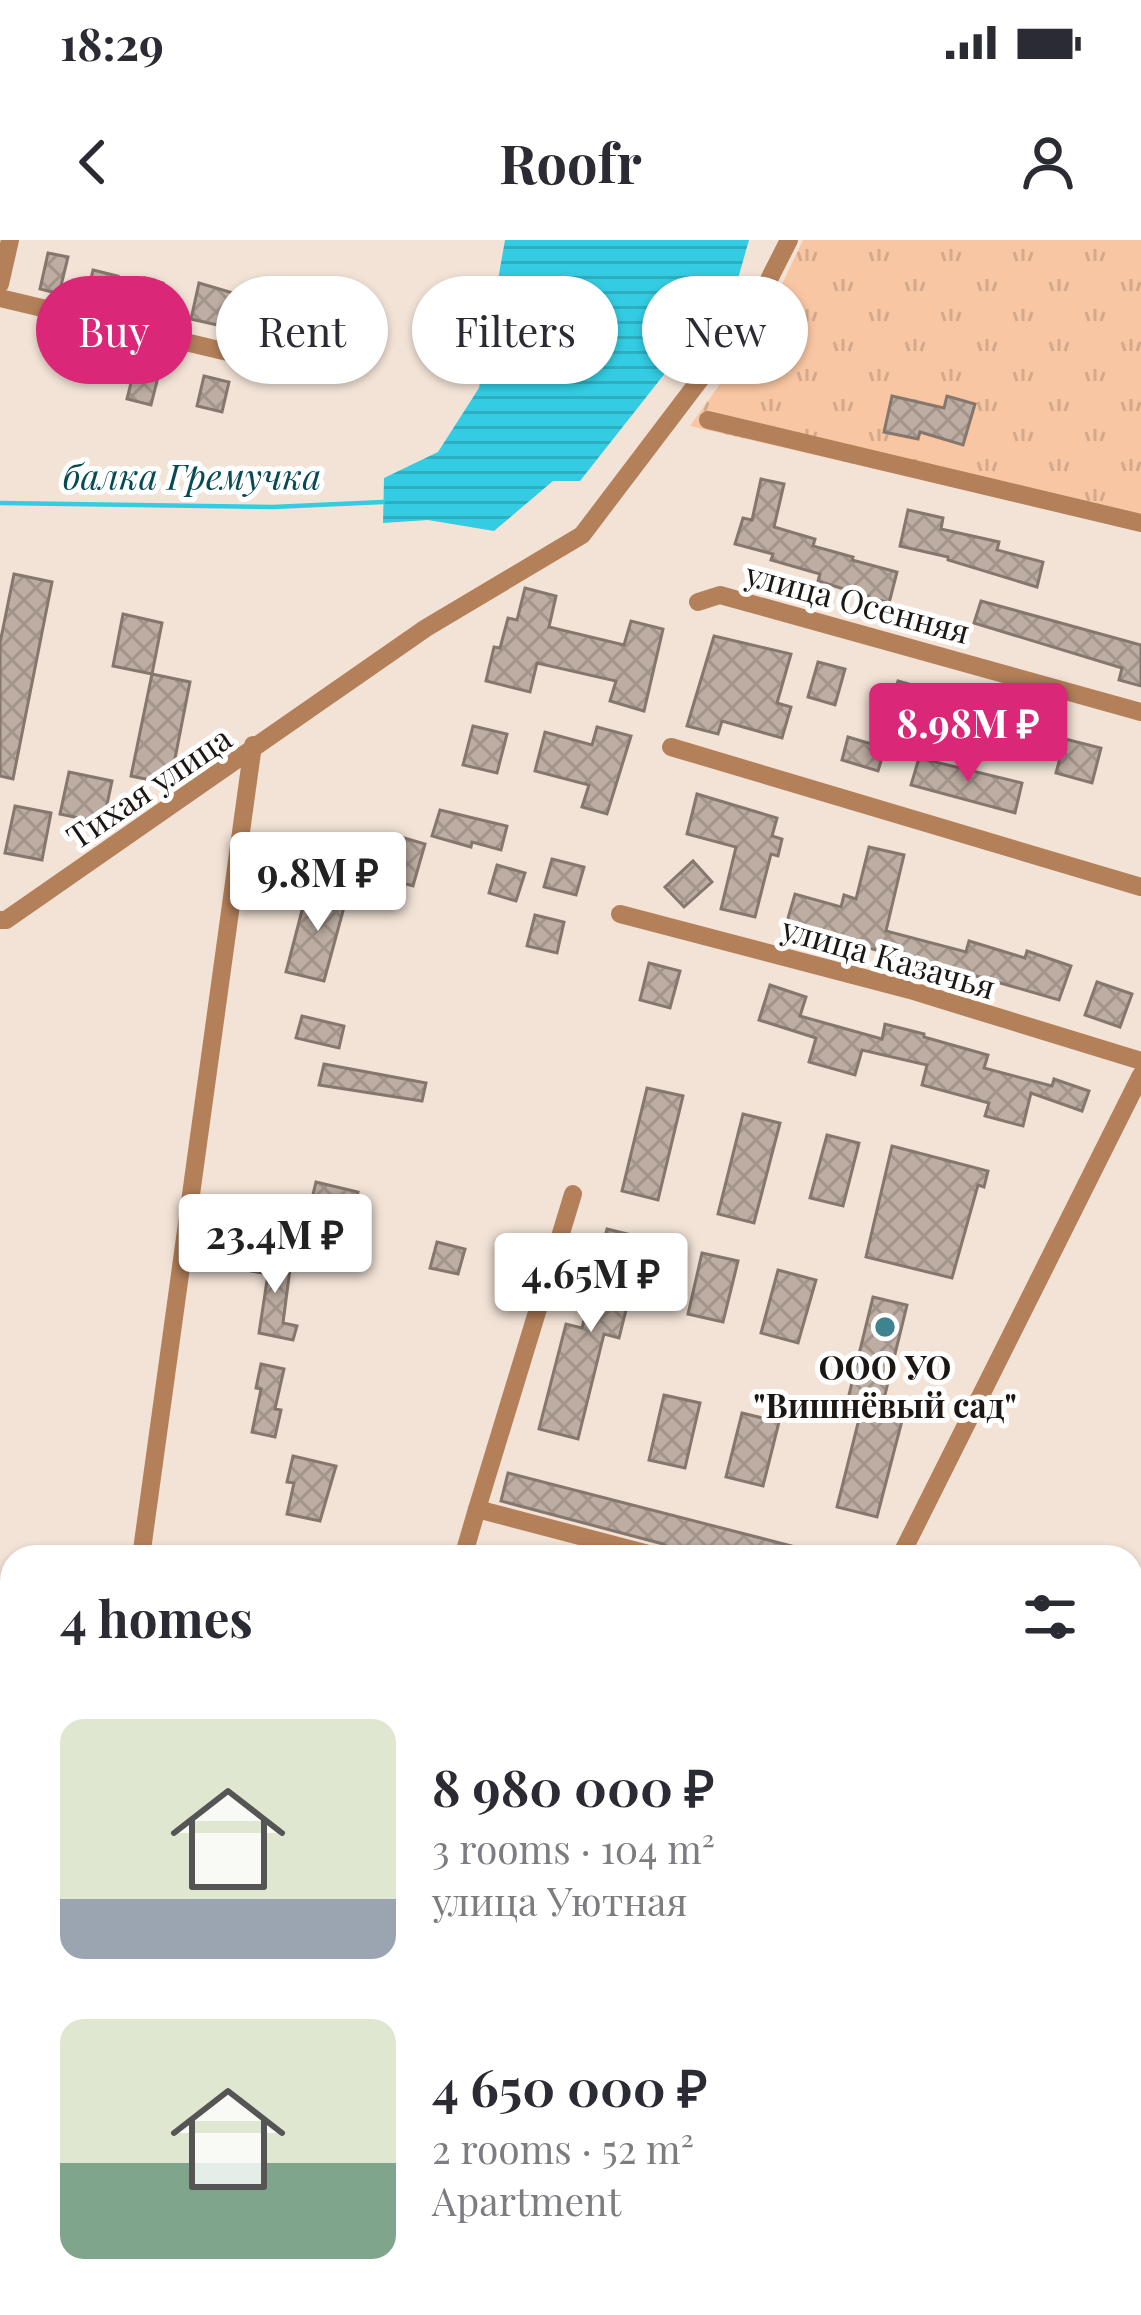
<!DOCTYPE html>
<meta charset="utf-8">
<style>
body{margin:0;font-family:"Playfair Display",serif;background:#f2f2f3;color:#2b2b33;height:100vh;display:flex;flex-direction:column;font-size:45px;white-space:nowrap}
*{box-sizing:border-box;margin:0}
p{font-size:39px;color:#7c7c81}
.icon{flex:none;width:66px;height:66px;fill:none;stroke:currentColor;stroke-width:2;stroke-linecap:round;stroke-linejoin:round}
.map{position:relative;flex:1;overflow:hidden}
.side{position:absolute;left:0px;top:1305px;width:1143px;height:771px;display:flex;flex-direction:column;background:#fff;border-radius:36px 36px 0 0;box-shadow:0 3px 9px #0004}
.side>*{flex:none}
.guide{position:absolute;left:36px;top:36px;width:1071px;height:108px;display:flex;gap:24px}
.price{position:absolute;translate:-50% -102px;padding:0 27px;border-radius:12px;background:#fff;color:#222;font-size:39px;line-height:78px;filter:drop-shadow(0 3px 6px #0008)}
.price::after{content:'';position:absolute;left:50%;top:72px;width:36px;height:27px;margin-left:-18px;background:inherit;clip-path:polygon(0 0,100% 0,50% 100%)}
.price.current{background:#db2777;color:#fff}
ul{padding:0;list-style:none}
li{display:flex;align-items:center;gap:36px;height:300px;padding:0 60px}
li span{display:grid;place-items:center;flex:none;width:336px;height:240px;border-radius:24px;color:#555}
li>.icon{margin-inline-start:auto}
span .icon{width:144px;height:144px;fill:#fffc;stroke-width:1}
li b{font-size:51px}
h2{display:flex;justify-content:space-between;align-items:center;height:144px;padding:0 60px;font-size:51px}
.tag{padding:0 42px;border-radius:54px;background:#fff;box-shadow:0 3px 9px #0004;font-size:42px;line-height:108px}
.tag.current{background:#db2777;color:#fff}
.status{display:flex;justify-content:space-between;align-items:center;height:84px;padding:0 60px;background:#fff;direction:ltr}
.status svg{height:33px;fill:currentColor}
header{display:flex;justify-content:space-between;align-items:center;height:156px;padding:0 60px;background:#fff;font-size:54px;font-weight:700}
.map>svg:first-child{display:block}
.grass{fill:url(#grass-tufts)}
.water{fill:url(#water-rules)}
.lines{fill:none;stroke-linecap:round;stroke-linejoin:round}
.stream{stroke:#33cce2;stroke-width:4.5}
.building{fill:url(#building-cross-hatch);stroke:#85776d;stroke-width:3}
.minor{stroke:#b4805a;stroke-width:18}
.poi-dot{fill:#3e8490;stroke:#fff;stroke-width:4.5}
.labels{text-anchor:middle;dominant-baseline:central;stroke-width:10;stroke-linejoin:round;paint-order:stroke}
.street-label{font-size:33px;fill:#1d1713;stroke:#fff}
.poi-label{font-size:33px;font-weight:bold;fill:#1d1713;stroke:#fff}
.water-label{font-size:36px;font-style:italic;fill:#084a53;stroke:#fff}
</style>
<div class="status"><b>18:29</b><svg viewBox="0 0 49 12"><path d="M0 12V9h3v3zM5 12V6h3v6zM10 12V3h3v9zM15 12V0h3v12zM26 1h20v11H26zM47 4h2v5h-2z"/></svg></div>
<header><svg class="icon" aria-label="back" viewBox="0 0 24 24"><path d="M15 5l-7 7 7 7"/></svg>Roofr<svg class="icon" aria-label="person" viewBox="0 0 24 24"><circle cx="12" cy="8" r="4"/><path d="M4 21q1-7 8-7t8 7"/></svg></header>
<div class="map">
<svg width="1141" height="2075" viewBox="0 0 1141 2075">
<defs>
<pattern id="grass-tufts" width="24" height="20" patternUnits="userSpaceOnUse" patternTransform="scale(3)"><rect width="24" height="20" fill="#f8c6a3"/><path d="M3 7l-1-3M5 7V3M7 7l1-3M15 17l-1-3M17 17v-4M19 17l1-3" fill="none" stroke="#d4a98b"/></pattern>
<pattern id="water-rules" width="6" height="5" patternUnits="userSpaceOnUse" patternTransform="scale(3)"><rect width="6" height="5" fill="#33cce2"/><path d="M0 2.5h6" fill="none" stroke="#2daec1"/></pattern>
<pattern id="building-cross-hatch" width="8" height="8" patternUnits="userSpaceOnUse" patternTransform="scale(3)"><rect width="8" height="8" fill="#bdada2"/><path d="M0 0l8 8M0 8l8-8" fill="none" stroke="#a2948b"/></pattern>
</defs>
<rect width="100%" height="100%" fill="#f3e3d7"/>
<polygon class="grass" points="803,0 1141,0 1141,291 690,186 764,82"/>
<g class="water">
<polygon points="505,0 749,0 737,42 580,241 553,241 494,291 428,280 383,283 384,238 438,212 479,148"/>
<polygon points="1131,1916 1141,1919 1141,2075 832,2075 826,2064 1131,2064"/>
</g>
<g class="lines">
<g class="stream">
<polyline points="0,263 273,267 383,262"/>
<polyline points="1131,1632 1141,1593"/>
</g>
</g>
<g class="building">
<polygon points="48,13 68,17 59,54 40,49"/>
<polygon points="93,30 118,36 111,67 86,61"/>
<polygon points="145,38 163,43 154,80 136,76"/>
<polygon points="199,43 274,65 265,102 238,96 240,90 191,79"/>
<polygon points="300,75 327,82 320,112 292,106"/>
<polygon points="72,105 97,111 90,139 65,133"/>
<polygon points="137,119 161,125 151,165 127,159"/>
<polygon points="204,136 229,142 222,172 197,166"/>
<polygon points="892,156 944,168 947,156 975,164 963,205 920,192 918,199 884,192"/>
<polygon points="761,239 784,244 774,287 815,299 813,306 853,317 852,320 897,332 889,363 818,341 820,334 771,320 773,314 735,304 743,278 752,280"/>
<polygon points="908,270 943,278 941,289 999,302 997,310 1043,322 1037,347 948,320 948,317 900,306"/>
<polygon points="14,334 52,342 13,539 0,536 0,403"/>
<polygon points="525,348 556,356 549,387 624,405 631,381 663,389 644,471 610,461 616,441 537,423 530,452 486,441 494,407 500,408 508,378 517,380"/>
<polygon points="981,361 1141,405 1141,446 1119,440 1122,428 974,383"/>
<polygon points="123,374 162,383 152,434 113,426"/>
<polygon points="714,396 791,414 777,463 791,467 782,498 722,481 718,494 687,486"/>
<polygon points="818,422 845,429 835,465 808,457"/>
<polygon points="152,434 190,442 170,544 131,536"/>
<polygon points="898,441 919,447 909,479 888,472"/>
<polygon points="953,452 982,460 979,470 1022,481 1015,508 986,500 988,493 944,480"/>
<polygon points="473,486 507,494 497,533 463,525"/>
<polygon points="597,487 631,496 607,574 582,567 589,545 535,531 545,492 592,505"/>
<polygon points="848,497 885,508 878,531 842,520"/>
<polygon points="1065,499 1101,508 1092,543 1056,533"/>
<polygon points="919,518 1022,543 1015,573 911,545"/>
<polygon points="69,532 112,541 103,583 60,574"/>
<polygon points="697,554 777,578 772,596 782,599 778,616 771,614 755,677 721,669 736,607 687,594"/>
<polygon points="15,566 51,573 42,620 5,613"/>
<polygon points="440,570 507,586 501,610 472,602 471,607 432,596"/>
<polygon points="394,595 425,604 413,646 382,637"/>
<polygon points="869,607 904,615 886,691 966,712 969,701 1025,718 1027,711 1071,726 1059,760 942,726 939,737 902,728 905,718 786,685 795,654 841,667 844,655 856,659"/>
<polygon points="552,619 584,627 576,655 544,647"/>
<polygon points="693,621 712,642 684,667 665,647"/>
<polygon points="497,625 525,633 516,661 489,653"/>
<polygon points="331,640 350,645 324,741 286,732 305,659 324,665"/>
<polygon points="535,675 564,682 557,713 527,706"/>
<polygon points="649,723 680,731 670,768 640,760"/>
<polygon points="1097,742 1132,754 1120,787 1085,775"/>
<polygon points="770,745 806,757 800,776 882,799 885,784 924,794 924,797 988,815 984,828 1052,846 1054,839 1089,851 1082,871 1031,853 1023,886 985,876 989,863 922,845 927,825 862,810 855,835 809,822 816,798 759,780"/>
<polygon points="302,776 344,786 339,808 296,798"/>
<polygon points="324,824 426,843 422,861 319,845"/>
<polygon points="647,848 683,856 658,960 622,951"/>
<polygon points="743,874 780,883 754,983 718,974"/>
<polygon points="827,895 859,903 843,966 810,958"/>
<polygon points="892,906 988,931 984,947 978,945 952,1038 866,1017"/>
<polygon points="316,942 358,952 351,977 310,967"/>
<polygon points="607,989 644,998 619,1098 604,1094 578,1199 539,1189 566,1084 582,1088"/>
<polygon points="437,1002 465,1009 458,1034 430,1028"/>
<polygon points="702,1013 738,1021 723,1082 688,1074"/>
<polygon points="254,1014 291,1021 283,1083 297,1086 293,1100 259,1093 268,1034 251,1031"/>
<polygon points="778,1030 816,1040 798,1103 761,1093"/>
<polygon points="873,1057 907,1065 882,1167 904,1173 877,1277 837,1267 863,1163 848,1159"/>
<polygon points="261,1124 284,1129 275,1169 281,1170 275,1197 252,1192 261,1149 256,1148"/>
<polygon points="664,1155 700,1163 685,1228 649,1220"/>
<polygon points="742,1173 779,1182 763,1246 726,1237"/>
<polygon points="293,1216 336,1226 320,1281 287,1274 294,1243 287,1242"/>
<polygon points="508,1233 815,1312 814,1317 700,1317 671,1309 663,1304 501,1261"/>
</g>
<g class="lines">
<g class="minor">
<polyline points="0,44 10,0"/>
<polyline points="0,58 308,131"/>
<polyline points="708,180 1141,283"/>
<polyline points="698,362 720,355 1141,472"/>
<polyline points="671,507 1141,647"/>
<polyline points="620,674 910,750 1141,821"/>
<polyline points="0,680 6,680 426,388 582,295 755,67 789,0"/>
<polyline points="477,1269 573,954"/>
<polyline points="141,1317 253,505"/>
<polyline points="463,1317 477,1269 660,1317"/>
<polyline points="900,1317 1141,835"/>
<polyline points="0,1538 12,1541"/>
<polyline points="1131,1826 1141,1828"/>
<polyline points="190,2075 193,2064"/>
</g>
</g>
<circle class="poi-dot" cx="885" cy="1087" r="12"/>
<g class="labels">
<g class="street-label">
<text transform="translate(858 361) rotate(15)">улица Осенняя</text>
<text transform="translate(148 546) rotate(-34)">Тихая улица</text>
<text transform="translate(889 716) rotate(16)">улица Казачья</text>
</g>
<g class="poi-label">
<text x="885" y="1126">ООО УО<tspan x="885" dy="38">"Вишнёвый сад"</tspan></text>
</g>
<g class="water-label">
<text x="192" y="235">балка Гремучка</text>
</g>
</g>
</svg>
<b class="price current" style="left:968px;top:545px">8.98M ₽</b>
<b class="price" style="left:318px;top:694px">9.8M ₽</b>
<b class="price" style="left:275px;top:1056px">23.4M ₽</b>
<b class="price" style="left:591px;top:1095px">4.65M ₽</b>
<div class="guide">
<a class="tag current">Buy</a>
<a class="tag">Rent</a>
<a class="tag">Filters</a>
<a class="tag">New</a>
</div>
<section class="side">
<h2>4 homes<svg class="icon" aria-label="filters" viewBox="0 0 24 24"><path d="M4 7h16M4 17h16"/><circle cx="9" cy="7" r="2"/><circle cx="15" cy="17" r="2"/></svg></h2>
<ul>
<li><span style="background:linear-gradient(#dfe7d0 75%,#9aa5b1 0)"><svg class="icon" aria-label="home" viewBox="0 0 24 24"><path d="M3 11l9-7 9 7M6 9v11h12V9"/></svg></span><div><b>8 980 000 ₽</b><p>3 rooms · 104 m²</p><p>улица Уютная</p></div></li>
<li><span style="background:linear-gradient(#dfe7d0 60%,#7fa58c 0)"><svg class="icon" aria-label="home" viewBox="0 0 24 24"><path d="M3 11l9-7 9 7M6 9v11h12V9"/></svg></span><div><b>4 650 000 ₽</b><p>2 rooms · 52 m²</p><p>Apartment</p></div></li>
</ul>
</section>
</div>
